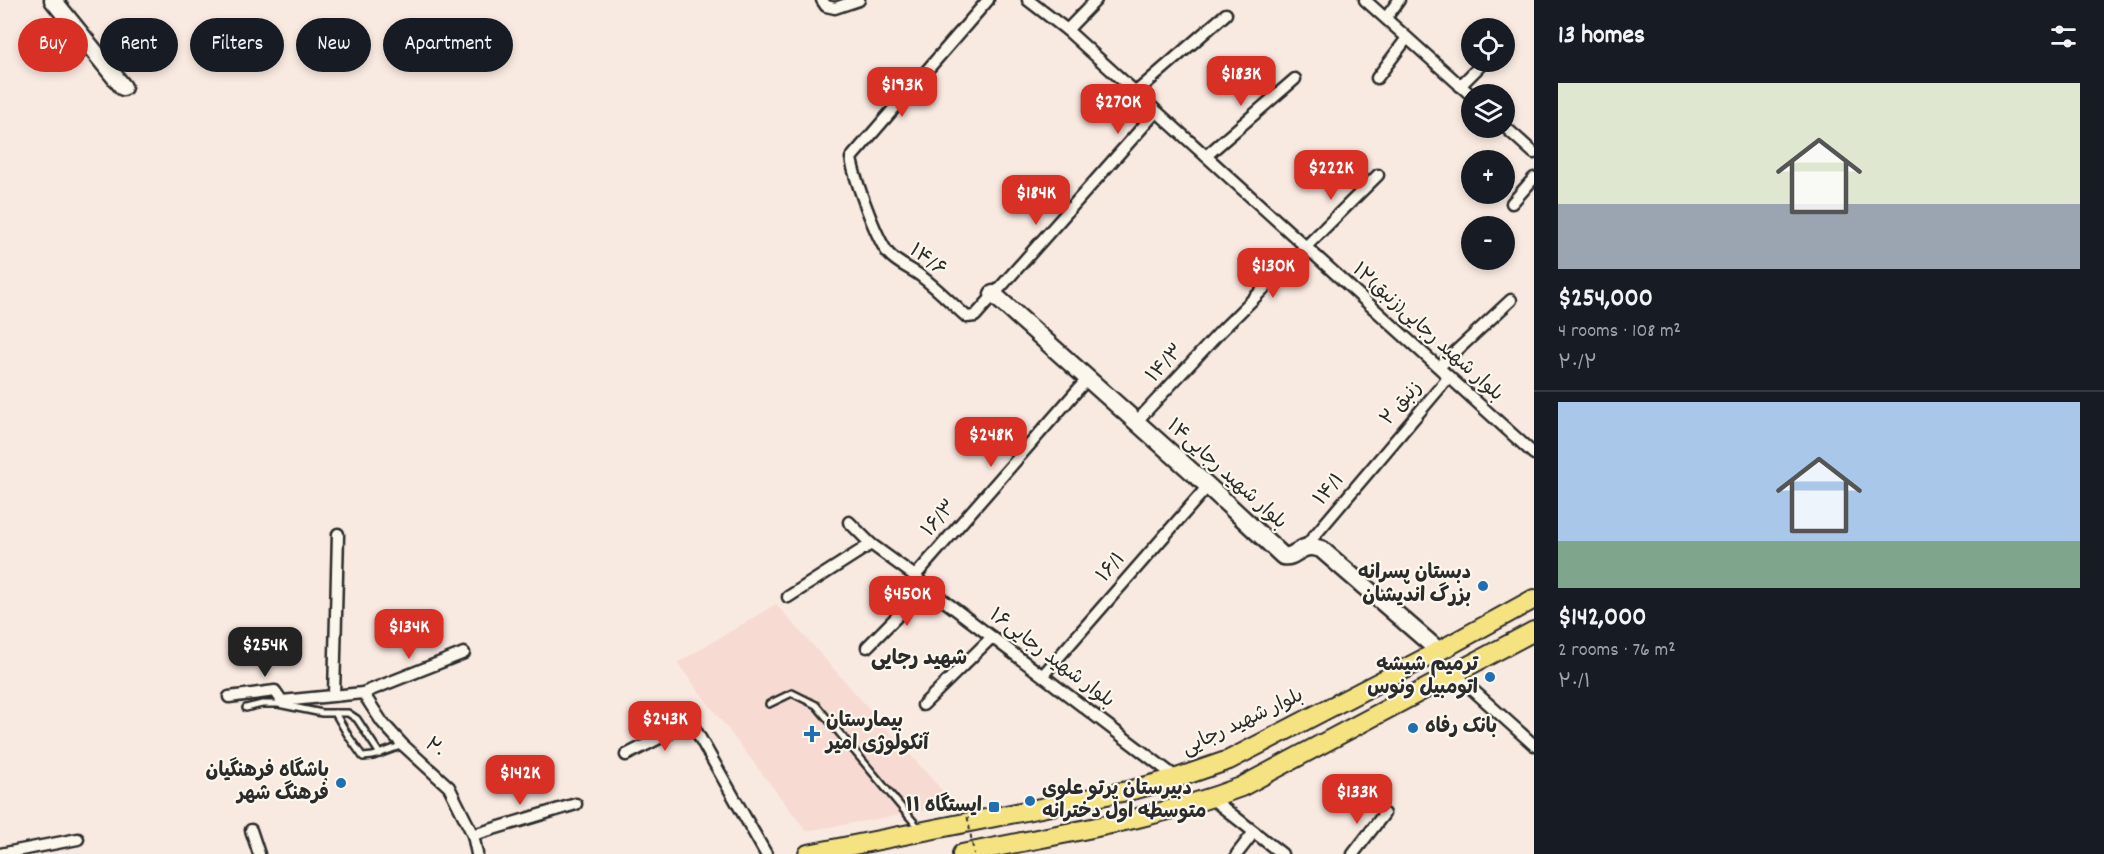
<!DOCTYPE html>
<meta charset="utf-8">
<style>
body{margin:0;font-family:Dekko,"Playpen Sans Arabic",sans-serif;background:#20242c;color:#f1f3f6;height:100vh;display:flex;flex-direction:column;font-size:22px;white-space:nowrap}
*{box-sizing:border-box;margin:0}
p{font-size:20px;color:#9ea1a6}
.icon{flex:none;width:33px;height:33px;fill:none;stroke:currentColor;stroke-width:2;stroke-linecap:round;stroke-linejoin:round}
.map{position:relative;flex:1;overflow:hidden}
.panel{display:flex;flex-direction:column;background:#171b24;width:570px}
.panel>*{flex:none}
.banner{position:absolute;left:18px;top:18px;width:570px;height:54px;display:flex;gap:12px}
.fabs{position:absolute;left:1461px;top:18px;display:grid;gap:12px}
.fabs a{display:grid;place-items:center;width:54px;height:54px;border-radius:50%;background:#171b24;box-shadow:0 3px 9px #0003;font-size:30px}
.price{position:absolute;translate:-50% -51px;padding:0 14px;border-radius:12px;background:#d93025;color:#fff;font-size:20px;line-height:39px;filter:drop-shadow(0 2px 3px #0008)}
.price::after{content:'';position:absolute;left:50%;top:36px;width:18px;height:14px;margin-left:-9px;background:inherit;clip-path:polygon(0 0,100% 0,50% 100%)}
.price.current{background:#222;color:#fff}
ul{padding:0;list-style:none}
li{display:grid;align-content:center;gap:12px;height:318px;padding:0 24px}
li+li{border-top:2px solid #363941}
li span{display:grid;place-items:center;height:186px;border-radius:0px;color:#555}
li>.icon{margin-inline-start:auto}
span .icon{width:108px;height:108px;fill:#fffc;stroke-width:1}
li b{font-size:26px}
h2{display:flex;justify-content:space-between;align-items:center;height:72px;padding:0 24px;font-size:26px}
.pill{padding:0 21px;border-radius:27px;background:#171b24;box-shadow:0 3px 9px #0003;font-size:21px;line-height:54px}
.pill.current{background:#d93025;color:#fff}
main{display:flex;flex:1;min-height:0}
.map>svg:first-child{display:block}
.built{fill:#f7dbd3}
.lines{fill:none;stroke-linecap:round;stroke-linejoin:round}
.lane-casing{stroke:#2b2b2b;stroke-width:10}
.street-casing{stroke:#2b2b2b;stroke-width:15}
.secondary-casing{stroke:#2b2b2b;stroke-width:21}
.primary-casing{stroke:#2b2b2b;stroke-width:22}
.lane{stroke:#fbf7ec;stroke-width:5}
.street{stroke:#fbf7ec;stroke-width:10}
.secondary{stroke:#fbf7ec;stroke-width:16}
.primary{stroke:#f5e382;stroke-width:18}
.path-bridge{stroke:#2b2b2b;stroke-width:2;stroke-dasharray:4.5 4.5;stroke-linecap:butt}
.poi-dot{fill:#1f6fb2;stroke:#fbf7ec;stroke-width:2}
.labels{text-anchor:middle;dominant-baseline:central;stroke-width:4.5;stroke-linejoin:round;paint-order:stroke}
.street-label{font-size:20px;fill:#2b2b2b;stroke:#fbf7ec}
.poi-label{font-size:20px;font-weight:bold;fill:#2b2b2b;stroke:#fbf7ec;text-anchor:end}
.neighbourhood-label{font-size:21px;font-weight:bold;fill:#2b2b2b;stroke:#fbf7ec}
</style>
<main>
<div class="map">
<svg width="1534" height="854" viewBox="0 0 1534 854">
<rect width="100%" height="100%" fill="#f9eae1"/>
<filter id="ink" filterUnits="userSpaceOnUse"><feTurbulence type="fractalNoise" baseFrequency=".0167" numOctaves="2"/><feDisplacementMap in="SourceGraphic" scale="12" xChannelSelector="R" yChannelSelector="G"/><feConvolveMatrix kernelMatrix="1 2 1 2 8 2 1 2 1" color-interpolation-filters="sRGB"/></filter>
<g filter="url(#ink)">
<polygon class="built" points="776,604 956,806 806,831 677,663"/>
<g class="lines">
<defs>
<g id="lane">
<polyline points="769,704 792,693 816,705 918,827"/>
<polyline points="246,708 262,704 278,704 322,713 348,713 357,719 380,754"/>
<polyline points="335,713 349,737 363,757 373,756 403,745"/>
</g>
<g id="street">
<polyline points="822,0 826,6 835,8 859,0"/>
<path d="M 988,0 L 851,158 C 854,177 876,238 888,253 C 897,264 911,268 922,277 C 938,289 952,304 967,317 L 975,316 L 1156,112"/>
<polyline points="1028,0 1067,30 1534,454"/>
<polyline points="1365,0 1472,96"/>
<polyline points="1386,18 1399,0"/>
<polyline points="1067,30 1096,0"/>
<polyline points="1377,78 1407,38"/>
<polyline points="1460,86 1484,62"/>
<polyline points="1135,93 1226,14"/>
<polyline points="1504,126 1534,153"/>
<polyline points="1206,156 1295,79"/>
<polyline points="1512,203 1534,178"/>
<polyline points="1439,367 1511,300"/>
<polyline points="1136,422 1221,331 1378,175"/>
<polyline points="849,522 871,544 915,576 926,587 1177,778"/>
<polyline points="1305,547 1449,377"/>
<polyline points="915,576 1088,378"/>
<polyline points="788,597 871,544"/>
<polyline points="867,647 926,587"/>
<polyline points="1454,673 1534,745"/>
<polyline points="1043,675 1208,486"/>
<polyline points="363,693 382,722 403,745 449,787 473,835 477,854"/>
<polyline points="334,695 338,534"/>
<polyline points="229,697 275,691 282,701 363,693 464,653"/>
<polyline points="923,705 992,637"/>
<polyline points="626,755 691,722 766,854"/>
<polyline points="1211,798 1282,854"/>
<polyline points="251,830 259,854"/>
<polyline points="473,835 576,804"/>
<polyline points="0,854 78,839"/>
<polyline points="1237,854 1254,832"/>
<polyline points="1353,854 1384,814"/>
</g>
<g id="secondary">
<polyline points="53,0 123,87"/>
<path d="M 993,294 L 1208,486 L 1283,556 C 1296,559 1300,541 1321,549 L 1439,651"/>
</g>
<g id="primary">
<polyline points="808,854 1132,790 1177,778 1229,760 1439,651 1534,599"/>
<path d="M 962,854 C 1056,834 1151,821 1241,787 L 1534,631"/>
</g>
</defs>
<use href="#lane" class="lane-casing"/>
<use href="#street" class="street-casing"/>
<use href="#secondary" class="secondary-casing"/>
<use href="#primary" class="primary-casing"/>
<use href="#lane" class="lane"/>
<use href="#street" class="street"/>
<use href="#secondary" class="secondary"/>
<use href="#primary" class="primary"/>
<polyline class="path-bridge" points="966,808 974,854"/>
</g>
</g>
<g class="poi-dot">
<circle cx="1483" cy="586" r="6"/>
<circle cx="1490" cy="677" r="6"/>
<circle cx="1413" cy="728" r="6"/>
<path d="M809 725h6v6h6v6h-6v6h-6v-6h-6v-6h6z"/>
<circle cx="341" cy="783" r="6"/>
<circle cx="1030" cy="801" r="6"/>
<rect x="988" y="801" width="12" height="12" rx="3"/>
</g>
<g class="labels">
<g class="street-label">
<text transform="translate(927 261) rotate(37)">۱۴/۶</text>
<text transform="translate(1427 333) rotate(42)">۱۲بلوار شهید رجایی(زنبق)</text>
<text transform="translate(1166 364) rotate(-47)">۱۴/۳</text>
<text transform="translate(1402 404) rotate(-49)">زنبق ۲</text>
<text transform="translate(1226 475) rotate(42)">بلوار شهید رجایی۱۴</text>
<text transform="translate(1330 490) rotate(-50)">۱۴/۱</text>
<text transform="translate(940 519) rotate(-49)">۱۶/۳</text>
<text transform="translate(1112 568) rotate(-49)">۱۶/۱</text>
<text transform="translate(1051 659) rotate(37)">بلوار شهید رجایی۱۶</text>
<text transform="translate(1243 723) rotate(-25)">بلوار شهید رجایی</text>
<text transform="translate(434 749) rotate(43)">۲۰</text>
</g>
<g class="poi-label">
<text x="1471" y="574">دبستان پسرانه<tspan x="1471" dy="23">بزرگ اندیشان</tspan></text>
<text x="1478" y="666">ترمیم شیشه<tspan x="1478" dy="23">اتومبیل ونوس</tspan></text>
<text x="826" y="722" text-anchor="start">بیمارستان<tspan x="826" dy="23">آنکولوژی امیر</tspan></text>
<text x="1425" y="728" text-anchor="start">بانک رفاه</text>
<text x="329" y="772">باشگاه فرهنگیان<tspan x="329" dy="23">فرهنگ شهر</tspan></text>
<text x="1042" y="790" text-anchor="start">دبیرستان پرتو علوی<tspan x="1042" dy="23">متوسطه اول دخترانه</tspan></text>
<text x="982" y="807">ایستگاه ۱۱</text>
</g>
<g class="neighbourhood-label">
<text x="919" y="660">شهید رجایی</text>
</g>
</g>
</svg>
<div class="fabs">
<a><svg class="icon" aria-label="locate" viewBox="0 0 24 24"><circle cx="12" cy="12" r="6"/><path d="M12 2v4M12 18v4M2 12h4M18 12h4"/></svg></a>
<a><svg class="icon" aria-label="layers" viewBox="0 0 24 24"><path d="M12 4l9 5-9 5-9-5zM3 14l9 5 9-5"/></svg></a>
<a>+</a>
<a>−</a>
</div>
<b class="price" style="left:1241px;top:107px">$183K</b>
<b class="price" style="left:902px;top:118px">$193K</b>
<b class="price" style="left:1118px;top:135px">$270K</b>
<b class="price" style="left:1331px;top:201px">$222K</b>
<b class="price" style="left:1036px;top:226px">$184K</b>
<b class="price" style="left:1273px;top:299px">$130K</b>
<b class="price" style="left:991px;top:468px">$248K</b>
<b class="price" style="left:907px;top:627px">$450K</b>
<b class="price" style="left:409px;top:660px">$134K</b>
<b class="price current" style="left:265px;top:678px">$254K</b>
<b class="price" style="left:665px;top:752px">$243K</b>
<b class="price" style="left:520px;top:806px">$142K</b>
<b class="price" style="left:1357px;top:825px">$133K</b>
<div class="banner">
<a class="pill current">Buy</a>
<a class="pill">Rent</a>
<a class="pill">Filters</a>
<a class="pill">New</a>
<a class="pill">Apartment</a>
</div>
</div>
<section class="panel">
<h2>13 homes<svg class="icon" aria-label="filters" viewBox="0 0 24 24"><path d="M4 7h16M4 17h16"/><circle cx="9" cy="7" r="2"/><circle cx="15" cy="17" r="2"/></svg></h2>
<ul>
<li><span style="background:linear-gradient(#dfe7d0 65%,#9aa5b1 0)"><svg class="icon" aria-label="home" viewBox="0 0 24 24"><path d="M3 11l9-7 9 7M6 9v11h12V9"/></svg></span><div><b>$254,000</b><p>4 rooms · 108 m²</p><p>۲۰/۲</p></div></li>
<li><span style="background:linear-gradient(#a9c7e8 75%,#7fa58c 0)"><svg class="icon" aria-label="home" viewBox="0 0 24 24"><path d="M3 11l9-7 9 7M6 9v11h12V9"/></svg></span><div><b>$142,000</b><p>2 rooms · 76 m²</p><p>۲۰/۱</p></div></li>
</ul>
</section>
</main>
